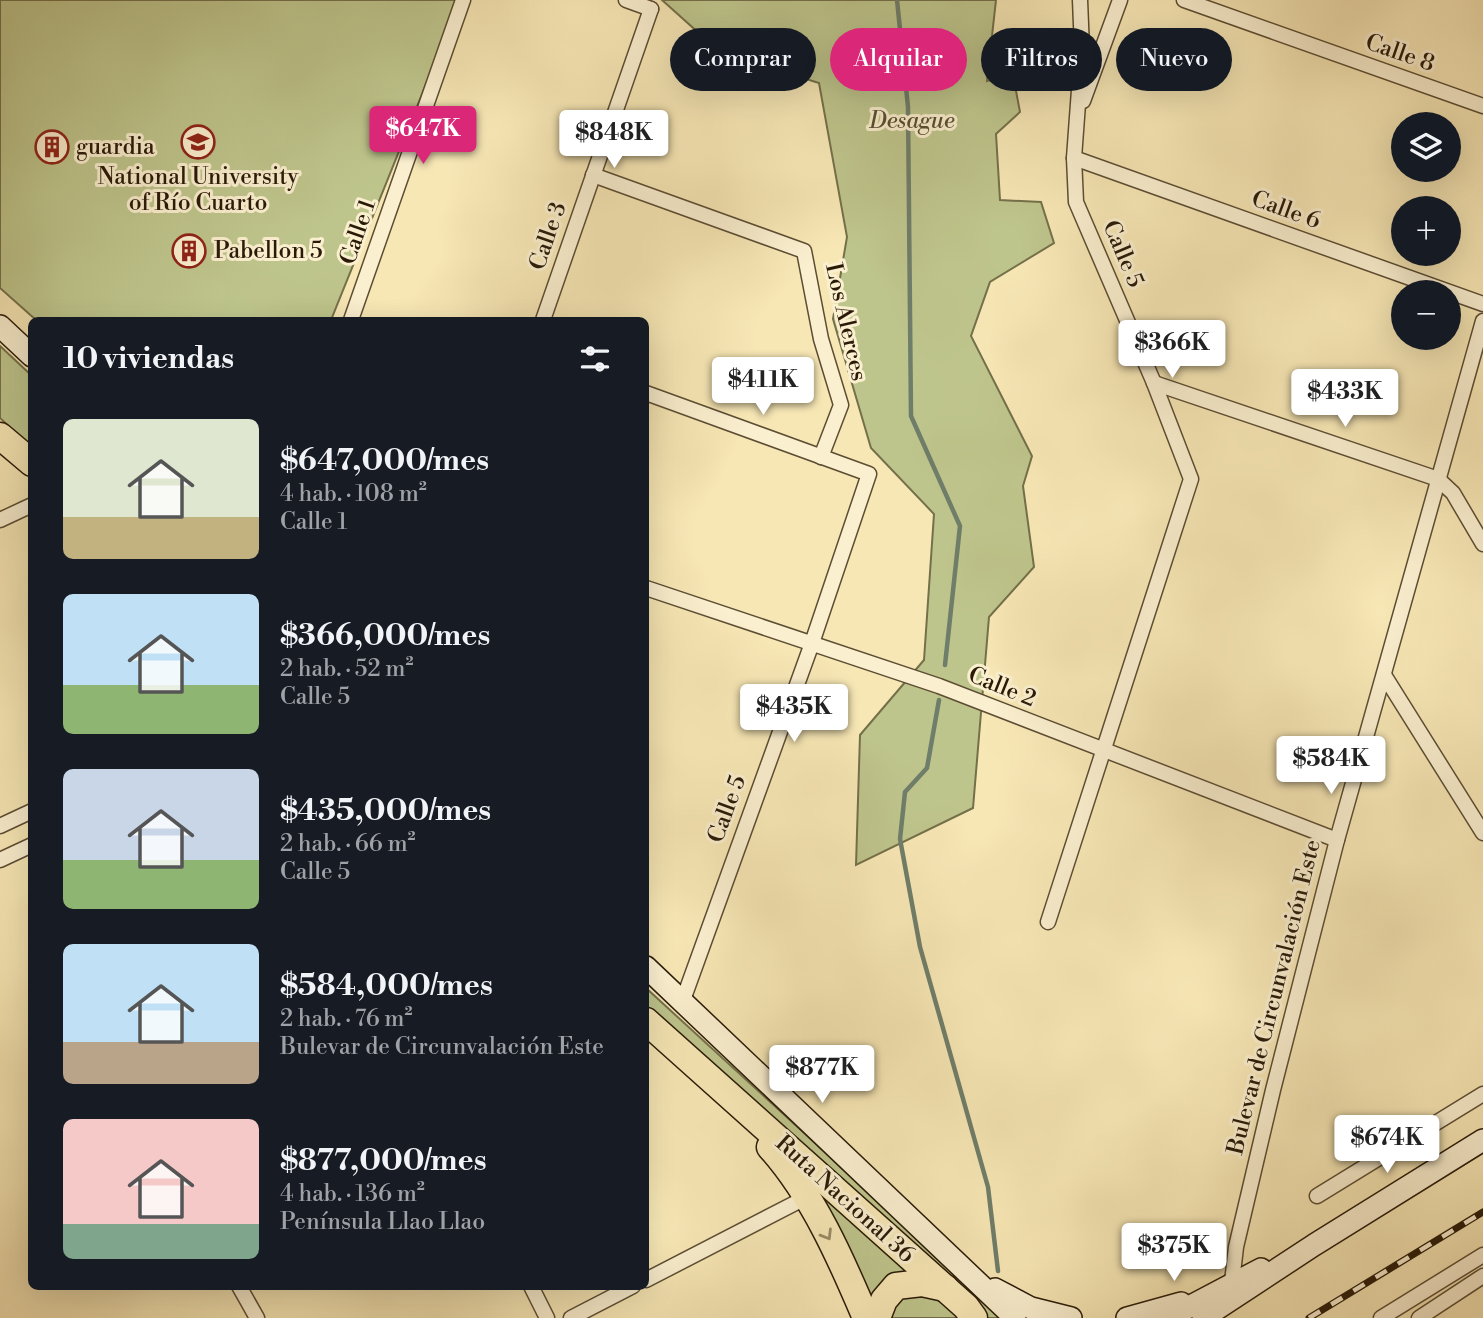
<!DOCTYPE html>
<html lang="es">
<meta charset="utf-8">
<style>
body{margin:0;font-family:"Libre Bodoni",serif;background:#242831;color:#f1f3f6;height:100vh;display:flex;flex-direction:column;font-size:26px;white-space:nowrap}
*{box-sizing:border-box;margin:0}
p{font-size:23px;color:#9ea1a6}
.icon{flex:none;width:38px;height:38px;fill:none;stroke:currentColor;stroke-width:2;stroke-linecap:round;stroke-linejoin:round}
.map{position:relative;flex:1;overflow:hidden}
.sheet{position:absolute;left:28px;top:317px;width:621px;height:973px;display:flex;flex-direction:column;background:#171b24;border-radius:10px;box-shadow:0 7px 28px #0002}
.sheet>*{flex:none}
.top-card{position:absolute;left:670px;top:28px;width:665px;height:63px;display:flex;gap:14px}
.tools{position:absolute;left:1391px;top:112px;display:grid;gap:14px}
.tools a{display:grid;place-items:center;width:70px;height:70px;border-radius:50%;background:#171b24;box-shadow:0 7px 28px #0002;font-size:35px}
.price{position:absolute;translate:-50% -60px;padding:0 16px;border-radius:7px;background:#fff;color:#222;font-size:23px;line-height:46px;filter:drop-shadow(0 2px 4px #0008)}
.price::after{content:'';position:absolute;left:50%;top:42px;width:21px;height:16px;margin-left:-10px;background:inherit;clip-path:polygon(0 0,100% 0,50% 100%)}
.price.selected{background:#db2777;color:#fff}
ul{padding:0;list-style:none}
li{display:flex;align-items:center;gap:21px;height:175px;padding:0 35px}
li span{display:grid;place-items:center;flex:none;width:196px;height:140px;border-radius:10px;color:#555}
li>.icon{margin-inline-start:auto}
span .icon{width:84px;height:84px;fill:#fffc;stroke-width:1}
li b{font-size:30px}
h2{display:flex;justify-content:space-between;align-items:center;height:84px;padding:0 35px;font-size:30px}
.chip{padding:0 24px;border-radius:32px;background:#171b24;box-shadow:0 7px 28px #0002;font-size:24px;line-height:63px}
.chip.selected{background:#db2777;color:#fff}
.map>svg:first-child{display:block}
.green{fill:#bec58c;stroke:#74704a;stroke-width:2}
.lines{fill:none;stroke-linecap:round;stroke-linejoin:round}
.stream{stroke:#6f7e6a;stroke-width:4.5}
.street-casing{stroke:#5c4d33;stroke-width:17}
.secondary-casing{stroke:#291a08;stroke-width:24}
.highway-casing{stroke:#291a08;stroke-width:29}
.street{stroke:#faefcf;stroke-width:14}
.secondary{stroke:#faefcf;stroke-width:21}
.highway{stroke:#f7e7b5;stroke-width:26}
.rail-casing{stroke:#291a08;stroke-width:7}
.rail{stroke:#faefcf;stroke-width:4.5;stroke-dasharray:13;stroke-linecap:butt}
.oneway{stroke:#9a8b67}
.labels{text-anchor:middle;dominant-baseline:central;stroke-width:6;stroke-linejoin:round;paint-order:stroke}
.street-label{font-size:23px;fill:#291a08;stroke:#faefcf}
.park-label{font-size:23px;font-style:italic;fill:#564d30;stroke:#faefcf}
.poi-label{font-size:23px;fill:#291a08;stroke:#faefcf;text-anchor:start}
</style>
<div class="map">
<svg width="1483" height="1318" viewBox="0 0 1483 1318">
<rect width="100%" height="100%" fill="#f7e7b5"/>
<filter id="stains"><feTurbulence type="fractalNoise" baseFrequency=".00286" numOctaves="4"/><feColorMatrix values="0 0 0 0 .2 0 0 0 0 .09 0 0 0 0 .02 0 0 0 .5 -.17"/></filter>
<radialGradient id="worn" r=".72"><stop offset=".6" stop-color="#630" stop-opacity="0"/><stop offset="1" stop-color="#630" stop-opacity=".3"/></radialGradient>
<g class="green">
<polygon points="0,0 460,0 331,320 36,320 0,288"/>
<polygon points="662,0 996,0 987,81 1013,75 1020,112 996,134 1000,200 1041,202 1054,243 990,282 971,336 1032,456 1023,486 1034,567 989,617 973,808 856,865 860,735 924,660 934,514 871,448 833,319 847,237 819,83 720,52"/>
<polygon points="0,346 31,375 31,447 0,418"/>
<polygon points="646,988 1006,1318 986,1318 646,1007"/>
<path d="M 794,1162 L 911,1271 C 883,1277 877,1281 869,1309 Z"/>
<path d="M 905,1292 C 929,1293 944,1298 959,1318 L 889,1318 L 891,1306 Z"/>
</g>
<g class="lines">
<g class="stream">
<polyline points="897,0 908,107 911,416 960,526 945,665"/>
<polyline points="939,700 927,768 905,792 900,839 920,947 988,1187 998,1271"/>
</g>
<defs>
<g id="street">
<polyline points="626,0 651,9"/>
<polyline points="1184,0 1483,106"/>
<polyline points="1083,101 1120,0"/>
<polyline points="1074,158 1483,304"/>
<polyline points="593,175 804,251 821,339 841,405 821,457"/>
<polyline points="351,320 463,0"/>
<polyline points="543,320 651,9"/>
<polyline points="1154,383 1438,479 1453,493 1483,544"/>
<polyline points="646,393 869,474 811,646 683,1000"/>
<polyline points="0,520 32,505"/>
<polyline points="646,588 939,686 1337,840"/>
<polyline points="1384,675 1483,833"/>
<polyline points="0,826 32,811"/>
<polyline points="0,860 32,845"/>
<polyline points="1048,922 1191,479 1154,383 1076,202 1074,158 1082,49 1080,0"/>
<polyline points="1317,1196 1483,1094"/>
<polyline points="646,1280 805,1198"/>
<polyline points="1232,1282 1236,1247 1273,1090 1337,840 1483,321"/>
<polyline points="239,1286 257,1318"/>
<polyline points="531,1286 547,1318"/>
<polyline points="571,1318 633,1286"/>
<polyline points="1381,1318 1483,1255"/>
<polyline points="1419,1318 1483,1276"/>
</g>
<g id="secondary">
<polyline points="0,326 32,356"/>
<polyline points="646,967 1015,1318"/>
<polyline points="995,1289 1031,1308 1071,1318"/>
<polyline points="1127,1318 1181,1303"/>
<polyline points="1168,1318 1261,1269"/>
<polyline points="1203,1318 1314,1245 1483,1140"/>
</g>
<g id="highway">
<polyline points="0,436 32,463"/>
<polyline points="646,1021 966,1307 974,1318"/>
<path d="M 770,1147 C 813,1195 841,1259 866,1318"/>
<polyline points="877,1318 884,1300 896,1286 922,1283 945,1288"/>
</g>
</defs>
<use href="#street" class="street-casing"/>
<use href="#secondary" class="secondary-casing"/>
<use href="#highway" class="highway-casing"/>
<use href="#street" class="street"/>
<use href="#secondary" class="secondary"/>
<use href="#highway" class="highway"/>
<defs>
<polyline id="rail" points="1309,1318 1483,1212"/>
</defs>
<use href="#rail" class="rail-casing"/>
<use href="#rail" class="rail"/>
</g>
<defs><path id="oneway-chevron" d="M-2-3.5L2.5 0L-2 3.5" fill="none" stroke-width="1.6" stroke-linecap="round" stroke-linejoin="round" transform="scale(1.75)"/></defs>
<use class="oneway" href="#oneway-chevron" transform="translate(827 1235) rotate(59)"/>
<defs>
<symbol id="university-ring" viewBox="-11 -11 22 22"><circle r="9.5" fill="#faefcf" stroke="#8f2418" stroke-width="1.5"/><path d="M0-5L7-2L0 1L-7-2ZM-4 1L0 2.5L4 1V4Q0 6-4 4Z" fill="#8f2418"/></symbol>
<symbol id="building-ring" viewBox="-11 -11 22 22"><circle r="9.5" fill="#faefcf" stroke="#8f2418" stroke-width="1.5"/><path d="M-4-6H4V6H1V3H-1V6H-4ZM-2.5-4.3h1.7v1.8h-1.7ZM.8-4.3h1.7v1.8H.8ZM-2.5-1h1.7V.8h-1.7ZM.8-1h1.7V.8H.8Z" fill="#8f2418"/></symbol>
</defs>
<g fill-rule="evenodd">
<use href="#university-ring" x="179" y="123" width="38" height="38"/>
<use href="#building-ring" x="33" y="128" width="38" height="38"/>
<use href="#building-ring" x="170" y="232" width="38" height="38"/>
</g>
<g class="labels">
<g class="street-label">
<text transform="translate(1400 53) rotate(19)">Calle 8</text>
<text transform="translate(1286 210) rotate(20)">Calle 6</text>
<text transform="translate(358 232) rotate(-71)">Calle 1</text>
<text transform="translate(548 236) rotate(-71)">Calle 3</text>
<text transform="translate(1123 254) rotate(67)">Calle 5</text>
<text transform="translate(846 322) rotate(77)">Los Alerces</text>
<text transform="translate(1002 687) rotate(22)">Calle 2</text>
<text transform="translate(727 809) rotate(-70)">Calle 5</text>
<text transform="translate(1274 997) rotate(-76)">Bulevar de Circunvalación Este</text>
<text transform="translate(845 1199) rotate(42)">Ruta Nacional 36</text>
</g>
<g class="park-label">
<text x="912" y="121">Desague</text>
</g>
<g class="poi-label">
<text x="76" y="147">guardia</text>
<text x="198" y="177" text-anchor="middle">National University<tspan x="198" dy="26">of Río Cuarto</tspan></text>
<text x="214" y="251">Pabellon 5</text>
</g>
</g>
<rect width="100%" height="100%" filter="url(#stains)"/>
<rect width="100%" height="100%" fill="url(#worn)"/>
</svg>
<div class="tools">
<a><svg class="icon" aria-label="layers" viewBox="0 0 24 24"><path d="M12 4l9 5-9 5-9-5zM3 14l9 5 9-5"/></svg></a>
<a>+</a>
<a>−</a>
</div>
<b class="price selected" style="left:423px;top:166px">$647K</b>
<b class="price" style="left:614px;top:170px">$848K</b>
<b class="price" style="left:1172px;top:380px">$366K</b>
<b class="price" style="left:763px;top:417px">$411K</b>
<b class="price" style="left:1345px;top:429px">$433K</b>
<b class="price" style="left:794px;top:744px">$435K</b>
<b class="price" style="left:1331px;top:796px">$584K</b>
<b class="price" style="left:822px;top:1105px">$877K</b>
<b class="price" style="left:1387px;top:1175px">$674K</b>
<b class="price" style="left:1174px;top:1283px">$375K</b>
<div class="top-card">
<a class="chip">Comprar</a>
<a class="chip selected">Alquilar</a>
<a class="chip">Filtros</a>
<a class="chip">Nuevo</a>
</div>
<section class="sheet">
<h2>10 viviendas<svg class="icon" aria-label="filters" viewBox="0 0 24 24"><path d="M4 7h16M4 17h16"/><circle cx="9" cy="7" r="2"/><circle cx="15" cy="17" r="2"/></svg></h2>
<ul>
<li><span style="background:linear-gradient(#dfe7d0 70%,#c2b280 0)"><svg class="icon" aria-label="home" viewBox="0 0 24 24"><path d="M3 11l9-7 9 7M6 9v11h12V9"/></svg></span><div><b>$647,000/mes</b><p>4 hab. · 108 m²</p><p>Calle 1</p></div></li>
<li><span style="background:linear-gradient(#bfe0f5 65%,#8fb573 0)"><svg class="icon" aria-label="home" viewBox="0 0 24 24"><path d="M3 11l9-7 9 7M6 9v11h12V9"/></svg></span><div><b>$366,000/mes</b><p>2 hab. · 52 m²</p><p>Calle 5</p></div></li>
<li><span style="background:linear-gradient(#c9d6e8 65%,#8fb573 0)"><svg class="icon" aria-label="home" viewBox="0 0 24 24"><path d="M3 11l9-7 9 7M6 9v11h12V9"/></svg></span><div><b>$435,000/mes</b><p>2 hab. · 66 m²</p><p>Calle 5</p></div></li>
<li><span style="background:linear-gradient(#bfe0f5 70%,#b9a48a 0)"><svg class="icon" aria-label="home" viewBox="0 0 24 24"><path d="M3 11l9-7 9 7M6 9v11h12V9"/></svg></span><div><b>$584,000/mes</b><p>2 hab. · 76 m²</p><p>Bulevar de Circunvalación Este</p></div></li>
<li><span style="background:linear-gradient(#f6c9c9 75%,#7fa58c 0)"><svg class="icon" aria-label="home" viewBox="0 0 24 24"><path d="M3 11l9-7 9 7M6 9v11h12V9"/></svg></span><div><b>$877,000/mes</b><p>4 hab. · 136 m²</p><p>Península Llao Llao</p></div></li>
</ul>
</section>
</div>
